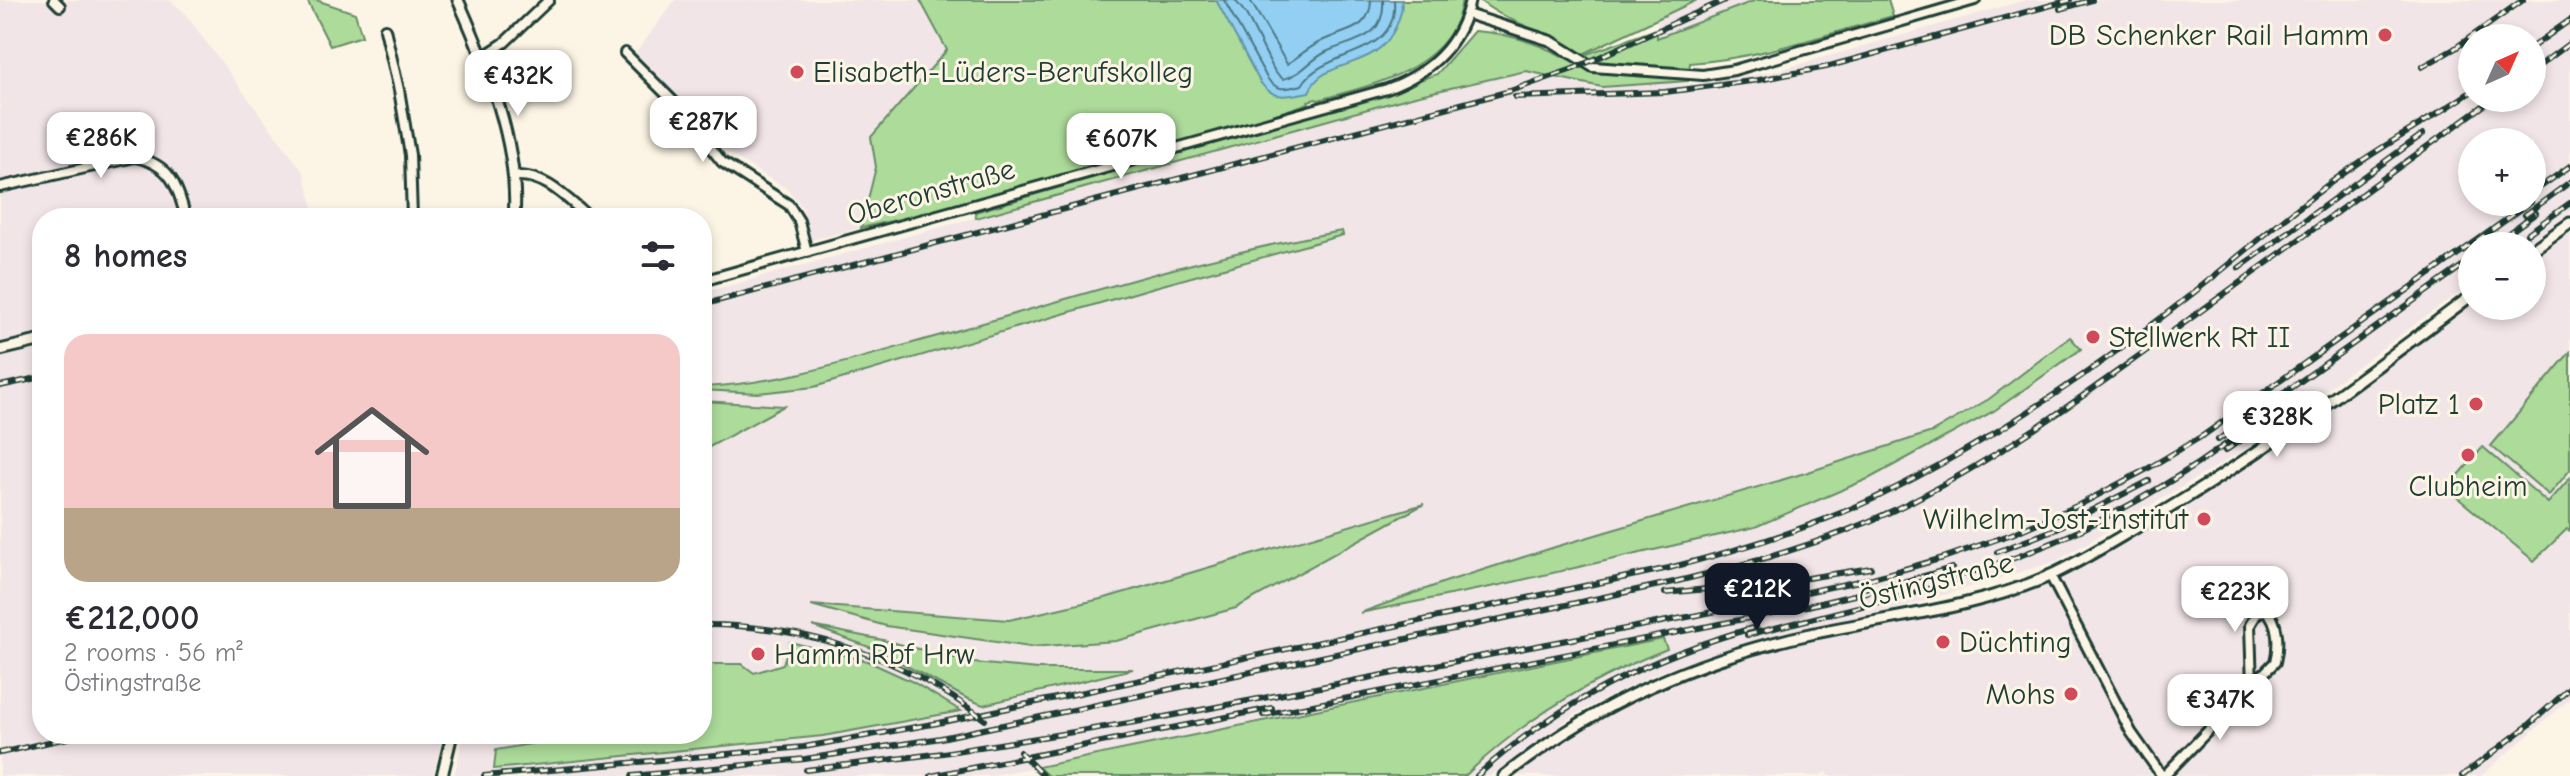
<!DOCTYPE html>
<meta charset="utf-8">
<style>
body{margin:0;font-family:"Comic Neue",sans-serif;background:#f2f2f3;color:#2b2b33;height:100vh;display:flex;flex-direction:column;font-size:30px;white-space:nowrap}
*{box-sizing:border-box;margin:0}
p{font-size:26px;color:#7c7c81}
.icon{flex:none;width:44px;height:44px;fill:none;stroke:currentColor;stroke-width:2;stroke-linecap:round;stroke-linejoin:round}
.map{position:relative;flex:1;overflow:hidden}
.panel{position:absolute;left:32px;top:208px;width:680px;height:536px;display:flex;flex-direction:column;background:#fff;border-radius:32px;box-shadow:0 4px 12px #0003}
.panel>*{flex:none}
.needle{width:52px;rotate:45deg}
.buttons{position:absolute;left:2458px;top:24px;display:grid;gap:16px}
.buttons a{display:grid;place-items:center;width:88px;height:88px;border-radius:50%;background:#fff;box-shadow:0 4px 12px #0003;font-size:40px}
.price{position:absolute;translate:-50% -68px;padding:0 18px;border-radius:16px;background:#fff;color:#222;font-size:26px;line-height:52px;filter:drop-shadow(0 2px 4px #0008)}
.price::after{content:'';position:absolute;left:50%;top:48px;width:24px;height:18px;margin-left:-12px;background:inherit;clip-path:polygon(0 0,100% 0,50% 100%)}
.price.active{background:#111827;color:#fff}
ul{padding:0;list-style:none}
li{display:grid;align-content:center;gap:16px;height:424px;padding:0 32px}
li+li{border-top:2px solid #e1e1e2}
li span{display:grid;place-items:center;height:248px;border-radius:24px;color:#555}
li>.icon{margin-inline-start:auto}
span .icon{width:144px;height:144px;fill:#fffc;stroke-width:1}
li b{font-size:34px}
h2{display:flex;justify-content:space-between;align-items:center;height:96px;padding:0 32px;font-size:34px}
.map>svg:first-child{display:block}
.built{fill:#f2e5e7;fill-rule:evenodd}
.green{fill:#addb9a;stroke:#668c67;stroke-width:2}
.water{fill:#92cff3;stroke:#6495a7;stroke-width:2}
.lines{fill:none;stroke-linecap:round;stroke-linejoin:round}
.shore{stroke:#4d7780;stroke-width:2}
.minor-casing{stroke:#1f3d34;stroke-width:14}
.tertiary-casing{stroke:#1f3d34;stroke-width:15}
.minor{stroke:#fcf5e5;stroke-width:8}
.tertiary{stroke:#fcf5e5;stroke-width:9}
.rail-casing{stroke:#1f3d34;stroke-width:6}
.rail{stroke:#fcf5e5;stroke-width:3;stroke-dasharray:9;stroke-linecap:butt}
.poi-dot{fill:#d1495b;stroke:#fcf5e5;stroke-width:3}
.labels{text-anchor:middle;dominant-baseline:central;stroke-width:6;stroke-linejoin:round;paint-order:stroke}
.poi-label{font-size:30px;fill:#1f3d34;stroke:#fcf5e5;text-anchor:end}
.street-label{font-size:30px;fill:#1f3d34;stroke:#fcf5e5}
</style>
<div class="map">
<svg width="2570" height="776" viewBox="0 0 2570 776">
<rect width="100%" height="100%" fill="#fcf5e5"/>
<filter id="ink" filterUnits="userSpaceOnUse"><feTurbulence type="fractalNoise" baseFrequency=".0125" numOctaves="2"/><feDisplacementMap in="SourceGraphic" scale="16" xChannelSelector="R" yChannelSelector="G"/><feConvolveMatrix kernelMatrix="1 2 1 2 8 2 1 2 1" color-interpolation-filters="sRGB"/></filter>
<g filter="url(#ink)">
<g class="built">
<polygon points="0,0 169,0 183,11 304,173 316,218 42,218 42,734 443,734 433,776 0,776"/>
<polygon points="675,0 920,0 947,50 871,137 876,167 861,228 811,240 802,207 787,189 728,153 634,55"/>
<polygon points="1658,0 1756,0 1657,38"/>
<path d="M 2026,0 L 2570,0 L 2570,213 L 2524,246 L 2472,246 L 2472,283 L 2239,453 L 2057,561 L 1897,609 L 1767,636 L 1684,663 L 1651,676 L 1576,714 L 1490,776 L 1465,776 L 1508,739 L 1590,683 L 1667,649 L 1664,640 L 1039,767 L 1048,776 L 1037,776 L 1030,768 L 990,776 L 454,776 L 464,734 L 702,734 L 702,293 L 1415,96 L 1566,62 L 1577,78 L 1693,84 L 1772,72 ZM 2472,38 L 2532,38 L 2532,98 L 2472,98 ZM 2472,142 L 2532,142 L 2532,202 L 2472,202 Z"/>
<polygon points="2570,228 2570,699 2481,776 1828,776 1826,772 1819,776 1504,776 1634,691 1768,646 1916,616 2064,570 2193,495 2472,298 2472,306 2532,306 2532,254"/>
</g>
<g class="green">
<polygon points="307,0 316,0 355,13 362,36 330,46"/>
<path d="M 920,0 L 1462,0 C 1453,69 1373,85 1318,100 L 1316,99 L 1308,101 L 1309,103 L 1117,168 L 861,228 L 876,167 L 871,137 L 947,50 Z"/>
<path d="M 1479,0 L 1697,0 L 1583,54 C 1550,31 1509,25 1479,0 Z"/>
<path d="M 1756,0 L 1888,0 L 1893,16 C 1827,34 1758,59 1690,63 L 1688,81 L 1602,87 L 1526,71 L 1415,96 L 976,218 L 975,212 L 1381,94 L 1437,74 L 1474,31 C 1509,33 1539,43 1570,60 L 1657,29 L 1657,38 Z"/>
<path d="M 1342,231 L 1343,235 L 1148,289 L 814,387 L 758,393 L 702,390 L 702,387 C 782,384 858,358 934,337 C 1069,299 1204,255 1342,231 Z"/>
<polygon points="2070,337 2081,349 1994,411 1870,478 1755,527 1500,585 1360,613 1445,582 1555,547 1805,473 1932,432 1989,399"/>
<polygon points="2570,352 2570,470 2549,495 2491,446"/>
<polygon points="702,401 784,406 702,451"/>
<polygon points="2483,447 2548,503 2570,478 2570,531 2567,529 2534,561 2447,489"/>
<polygon points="1424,504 1236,608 1116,641 1030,647 886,626 811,605 1009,620 1105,598"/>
<polygon points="812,626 883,640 974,663 1038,669 1133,669 983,705 966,698 877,650"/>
<path d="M 1663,639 L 1667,649 C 1593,678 1523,720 1465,776 L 1048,776 L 1038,767 Z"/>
<polygon points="790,642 867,661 913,682 961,711 823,736 494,769 496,750 542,742 541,734 702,734 702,664 742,664 754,673 783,664"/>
</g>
<path class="water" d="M 1216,0 L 1401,0 C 1403,10 1400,15 1397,24 C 1378,73 1323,56 1309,92 C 1287,96 1274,101 1260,82 Z"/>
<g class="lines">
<g class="shore">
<path d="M 1224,0 L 1267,78 C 1277,92 1286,89 1302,85 C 1323,48 1399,59 1394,0"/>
<path d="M 1235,0 L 1246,14 L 1275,72 L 1283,79 C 1300,76 1310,60 1326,52 C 1351,40 1386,40 1383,0"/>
<path d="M 1250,0 L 1287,64 C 1298,57 1308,48 1320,42 C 1341,30 1371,32 1371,0"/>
</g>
<defs>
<g id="minor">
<polyline points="54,0 60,6"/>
<polyline points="1467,14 1551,41 1593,67 1703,75 1734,70 1975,0"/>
<polyline points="385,29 399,90 410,155 412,218"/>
<polyline points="625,53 677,105 722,162 789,205 799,221 807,252"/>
<polyline points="481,58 504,43 549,0"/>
<path d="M 515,176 C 546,174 567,199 590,218"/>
<path d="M 0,187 L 135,157 C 172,165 177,186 186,218"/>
<path d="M 702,281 L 1387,89 C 1430,73 1460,46 1470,0"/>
<polyline points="2050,575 2131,732 2162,776"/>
<path d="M 2164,776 L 2275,662 C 2279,646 2279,621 2266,611 L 2258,612 L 2250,625 L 2252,686"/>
</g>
<g id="tertiary">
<path d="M 458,0 C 487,65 520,147 514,218"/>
<polyline points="2532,250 2570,223"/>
<polyline points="0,350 42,340"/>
<polyline points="442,776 452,734"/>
<path d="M 1504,776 C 1598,702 1698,658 1815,633 C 1894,616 1973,609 2049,576 C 2082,561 2113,541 2144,523 C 2260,456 2366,375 2472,295"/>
</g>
</defs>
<use href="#minor" class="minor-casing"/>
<use href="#tertiary" class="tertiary-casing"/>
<use href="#minor" class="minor"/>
<use href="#tertiary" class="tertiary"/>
<defs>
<g id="rail">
<polyline points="2060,9 2092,0"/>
<polyline points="2532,47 2570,20"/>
<polyline points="2422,67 2454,49 2523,0"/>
<polyline points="2532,71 2570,43"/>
<polyline points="1515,97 1665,92 1759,80 1826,67 2070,0"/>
<polyline points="2532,193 2570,166"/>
<polyline points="2525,215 2570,182"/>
<polyline points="2527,234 2570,203"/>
<polyline points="2491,246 2536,213"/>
<polyline points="2239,268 2423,134"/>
<polyline points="702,305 1510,91 1573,69 1725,0"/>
<polyline points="0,386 42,377"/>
<polyline points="2218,440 2472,259"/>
<polyline points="2225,451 2277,414"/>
<polyline points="1997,552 2053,530 2149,481"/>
<path d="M 1942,580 C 2047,554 2144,503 2232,440"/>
<polyline points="1665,593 1782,582 1871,568"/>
<path d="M 702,625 C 804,624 904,657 985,720"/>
<polyline points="1747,635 1953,583"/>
<polyline points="1263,715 1799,608 1875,590 1952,568"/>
<polyline points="1020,752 1043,776"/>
<polyline points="0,753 85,734"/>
<polyline points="806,770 943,753 1148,720 1698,615 1873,578 1943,558 2012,534 2079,505 2147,469 2204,435 2531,202"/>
<path d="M 484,776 L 804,747 L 938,723 L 1669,568 C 1739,550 1809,529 1875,498 C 1984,446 2084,378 2179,304 C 2234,262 2284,216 2340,176 C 2382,145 2429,121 2472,91"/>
<path d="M 632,776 L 805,759 L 941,738 L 1674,582 C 1748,564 1823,544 1892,511 C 2000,459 2095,388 2191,318 C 2292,245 2393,171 2494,98"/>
<polyline points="931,776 1272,708"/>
<path d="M 1477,776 C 1555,704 1654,655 1756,627"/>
<polyline points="2462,776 2529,725 2570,688"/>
</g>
</defs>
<use href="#rail" class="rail-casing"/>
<use href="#rail" class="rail"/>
</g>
</g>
<g class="poi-dot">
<circle cx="2385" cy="35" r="8"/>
<circle cx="797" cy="72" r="8"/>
<circle cx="2093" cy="337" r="8"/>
<circle cx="2476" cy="404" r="8"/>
<circle cx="2468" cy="455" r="8"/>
<circle cx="2204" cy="519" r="8"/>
<circle cx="1943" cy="642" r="8"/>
<circle cx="758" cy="654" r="8"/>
<circle cx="2071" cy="694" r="8"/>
</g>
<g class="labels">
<g class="poi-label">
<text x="2369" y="35">DB Schenker Rail Hamm</text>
<text x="813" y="72" text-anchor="start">Elisabeth-Lüders-Berufskolleg</text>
<text x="2109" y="337" text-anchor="start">Stellwerk Rt II</text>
<text x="2460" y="404">Platz 1</text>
<text x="2468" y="486" text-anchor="middle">Clubheim</text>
<text x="2188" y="519">Wilhelm-Jost-Institut</text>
<text x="1959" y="642" text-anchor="start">Düchting</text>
<text x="774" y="654" text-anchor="start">Hamm Rbf Hrw</text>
<text x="2055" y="694">Mohs</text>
</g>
<g class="street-label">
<text transform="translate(931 192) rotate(-16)">Oberonstraße</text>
<text transform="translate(1936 581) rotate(-14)">Östingstraße</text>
</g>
</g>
</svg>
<div class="buttons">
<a><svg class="needle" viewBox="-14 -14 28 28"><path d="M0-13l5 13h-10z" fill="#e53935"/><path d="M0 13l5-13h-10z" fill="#7c7c81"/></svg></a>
<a>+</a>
<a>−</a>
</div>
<b class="price" style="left:518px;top:118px">€432K</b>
<b class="price" style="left:703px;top:164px">€287K</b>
<b class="price" style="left:101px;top:180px">€286K</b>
<b class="price" style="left:1121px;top:181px">€607K</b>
<b class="price" style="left:2277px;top:459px">€328K</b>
<b class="price active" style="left:1757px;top:631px">€212K</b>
<b class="price" style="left:2235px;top:634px">€223K</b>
<b class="price" style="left:2220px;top:742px">€347K</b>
<section class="panel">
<h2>8 homes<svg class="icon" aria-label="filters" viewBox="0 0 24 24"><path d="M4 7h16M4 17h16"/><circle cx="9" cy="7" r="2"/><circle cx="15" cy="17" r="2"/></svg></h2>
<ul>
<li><span style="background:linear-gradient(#f6c9c9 70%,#b9a48a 0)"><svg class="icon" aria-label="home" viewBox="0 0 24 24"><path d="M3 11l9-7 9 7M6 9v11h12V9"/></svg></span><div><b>€212,000</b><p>2 rooms · 56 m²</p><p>Östingstraße</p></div></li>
</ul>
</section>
</div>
